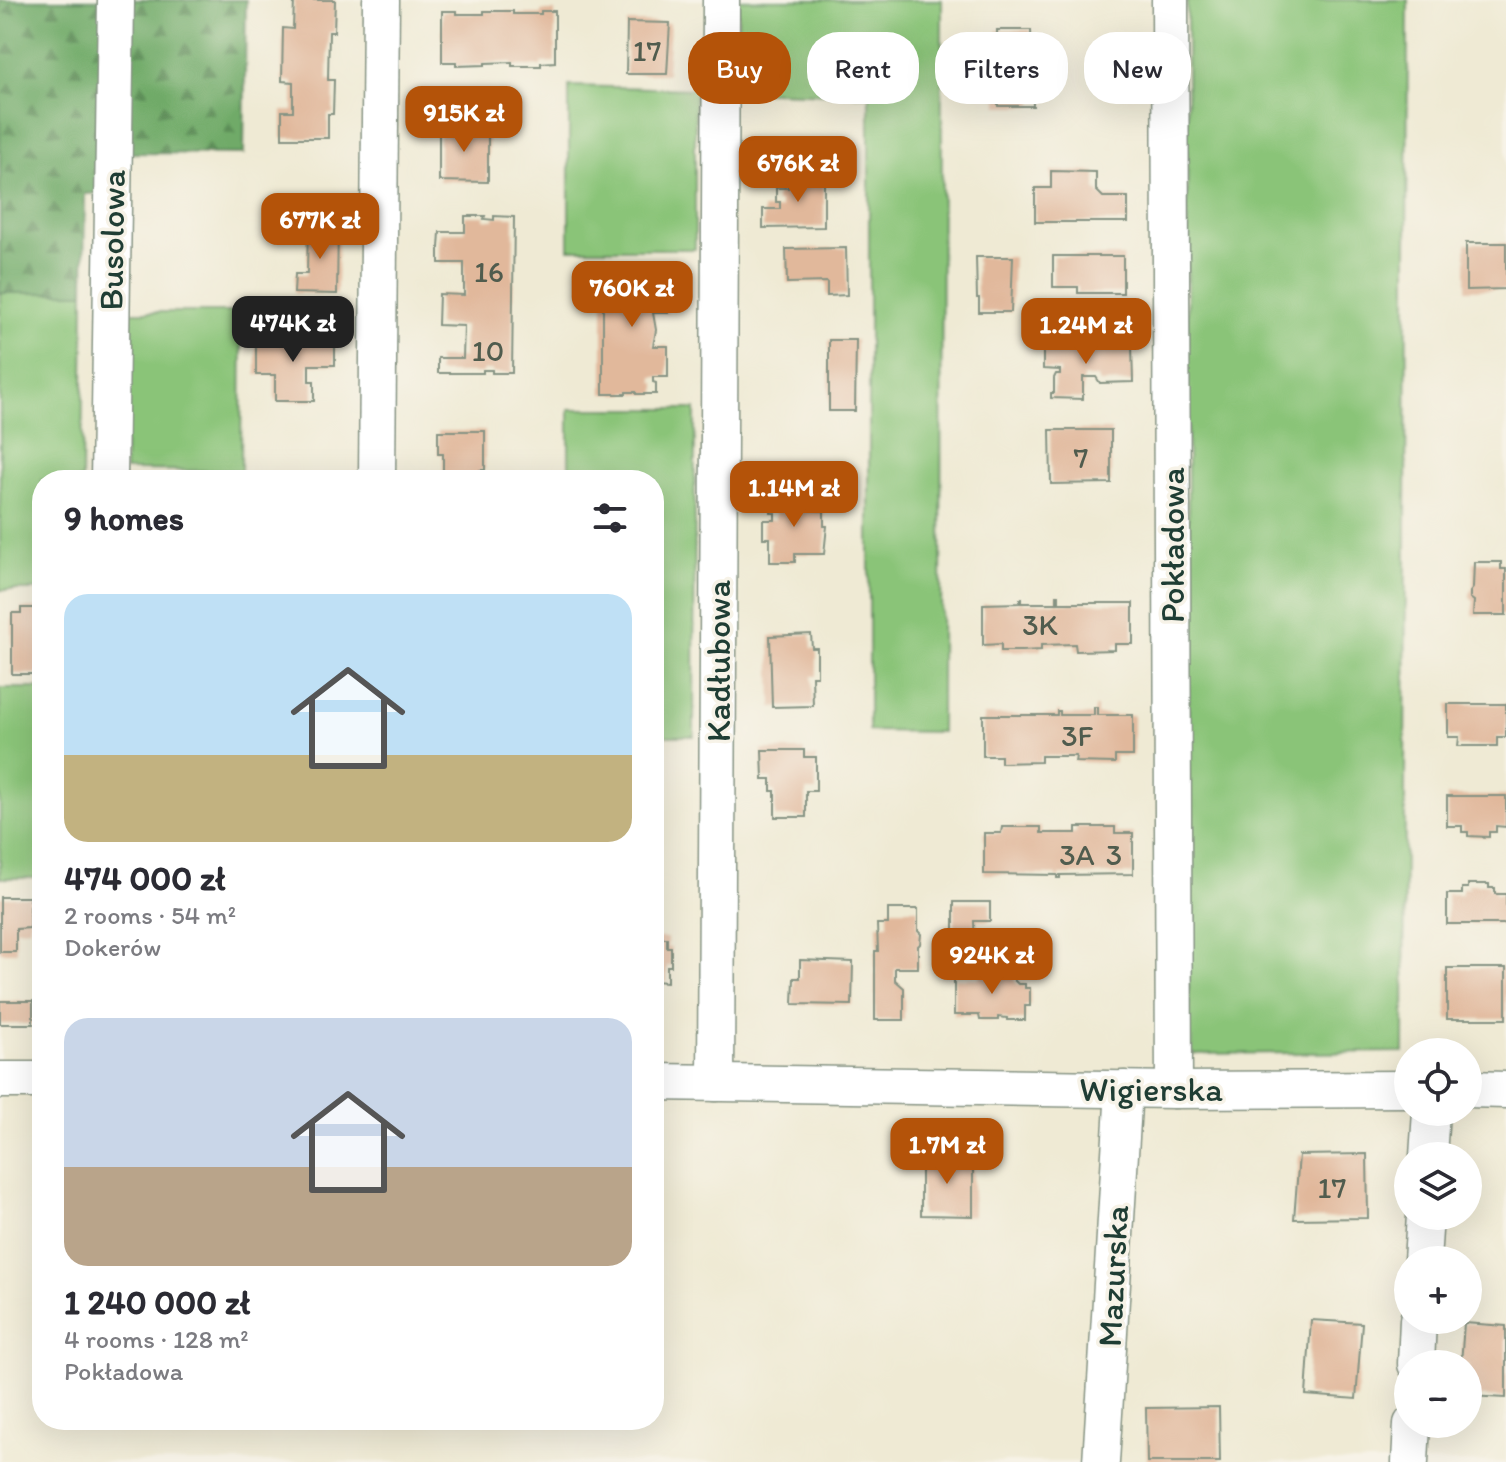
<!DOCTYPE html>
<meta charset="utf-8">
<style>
body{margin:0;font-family:Itim,sans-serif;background:#f2f2f3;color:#2b2b33;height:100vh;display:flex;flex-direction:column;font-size:30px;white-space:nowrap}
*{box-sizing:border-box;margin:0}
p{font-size:26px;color:#7c7c81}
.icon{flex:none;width:44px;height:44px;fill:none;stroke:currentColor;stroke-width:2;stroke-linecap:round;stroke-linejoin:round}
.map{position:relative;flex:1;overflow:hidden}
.drawer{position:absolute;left:32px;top:470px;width:632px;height:960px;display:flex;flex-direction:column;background:#fff;border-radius:32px;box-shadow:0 8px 32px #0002}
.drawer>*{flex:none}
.hud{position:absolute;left:688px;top:32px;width:698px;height:72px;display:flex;gap:16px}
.buttons{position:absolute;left:1394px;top:1038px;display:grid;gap:16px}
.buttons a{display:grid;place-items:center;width:88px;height:88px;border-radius:50%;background:#fff;box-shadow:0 8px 32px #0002;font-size:40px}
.price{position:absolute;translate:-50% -68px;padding:0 18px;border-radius:16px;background:#b45309;color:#fff;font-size:26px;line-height:52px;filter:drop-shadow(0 2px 4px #0008)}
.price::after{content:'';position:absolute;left:50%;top:48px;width:24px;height:18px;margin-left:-12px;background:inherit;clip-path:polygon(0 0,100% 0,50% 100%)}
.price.active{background:#222;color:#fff}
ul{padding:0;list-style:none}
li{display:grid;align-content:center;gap:16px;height:424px;padding:0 32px}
li span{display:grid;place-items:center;height:248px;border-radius:24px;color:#555}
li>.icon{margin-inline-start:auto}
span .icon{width:144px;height:144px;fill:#fffc;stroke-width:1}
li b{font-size:34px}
h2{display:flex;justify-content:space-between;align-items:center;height:96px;padding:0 32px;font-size:34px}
.tag{padding:0 28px;border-radius:32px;background:#fff;box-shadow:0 8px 32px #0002;font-size:28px;line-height:72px}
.tag.active{background:#b45309;color:#fff}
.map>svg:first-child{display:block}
.grass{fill:#8ac478;stroke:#548056;stroke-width:2}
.forest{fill:url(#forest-firs);stroke:#47744e;stroke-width:2}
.building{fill:#e1b89b}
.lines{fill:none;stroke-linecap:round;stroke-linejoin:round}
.minor-casing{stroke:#879484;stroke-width:39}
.minor{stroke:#fff;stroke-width:36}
.labels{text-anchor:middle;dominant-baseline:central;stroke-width:7;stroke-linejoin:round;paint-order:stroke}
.number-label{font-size:30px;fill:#505c4e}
.street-label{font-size:34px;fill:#1f3d34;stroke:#f7f3e8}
</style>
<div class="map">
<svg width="1506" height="1462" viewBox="0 0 1506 1462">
<defs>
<pattern id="forest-firs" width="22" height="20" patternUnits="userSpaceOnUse" patternTransform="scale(2)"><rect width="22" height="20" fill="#6faa68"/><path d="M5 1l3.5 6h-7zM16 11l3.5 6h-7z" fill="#5b8c56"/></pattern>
</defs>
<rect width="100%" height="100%" fill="#f7f3e8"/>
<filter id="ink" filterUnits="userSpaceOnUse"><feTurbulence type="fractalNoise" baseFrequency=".0125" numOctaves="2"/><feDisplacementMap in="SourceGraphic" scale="16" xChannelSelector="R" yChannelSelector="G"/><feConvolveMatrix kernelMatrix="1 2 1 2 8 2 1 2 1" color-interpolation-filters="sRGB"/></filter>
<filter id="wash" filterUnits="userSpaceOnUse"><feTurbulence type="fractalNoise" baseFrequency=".006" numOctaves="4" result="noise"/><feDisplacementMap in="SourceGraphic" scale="32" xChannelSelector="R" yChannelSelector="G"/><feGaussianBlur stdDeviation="1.8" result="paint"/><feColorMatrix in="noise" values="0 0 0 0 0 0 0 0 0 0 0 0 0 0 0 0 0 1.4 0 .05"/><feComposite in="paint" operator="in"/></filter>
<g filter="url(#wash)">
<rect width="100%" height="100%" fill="#efead4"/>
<g class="grass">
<polygon points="738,0 942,0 941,732 869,731 869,95 738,91"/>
<polygon points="1187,0 1408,0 1404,1052 1189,1054"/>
<polygon points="569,86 695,89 695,249 569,249"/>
<polygon points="0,293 84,293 82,480 42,480 42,590 0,590"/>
<polygon points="126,312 242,312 241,471 125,470"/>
<polygon points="569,409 695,409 694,736 654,736 654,480 569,480"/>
<rect x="0" y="688" width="42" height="190"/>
</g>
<g class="forest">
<polygon points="0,0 109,0 106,193 85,194 84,293 0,293"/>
<polygon points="130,0 246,0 244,154 128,153"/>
</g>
<g id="blocks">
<g class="building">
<polygon points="294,0 335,0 334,32 329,32 328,80 334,80 333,114 328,114 328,138 282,138 282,111 293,111 293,82 282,81 283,28 293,29"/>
<polygon points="442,11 457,11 457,14 484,14 484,11 513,11 513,14 541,14 541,11 555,11 555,62 541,63 541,66 512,66 512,62 485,63 485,65 456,66 456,62 442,62"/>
<polygon points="627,22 670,23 667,74 626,74"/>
<polygon points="997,30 1031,30 1033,106 998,106"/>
<polygon points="439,126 488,126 488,182 439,181"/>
<polygon points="1051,171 1096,172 1096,190 1103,197 1128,197 1128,222 1035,222 1035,188 1051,188"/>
<polygon points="788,176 824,176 824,227 763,228 763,209 780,209 780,202 776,202 776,188 788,188"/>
<polygon points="465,216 485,216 484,219 494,220 494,216 514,217 512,373 492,373 492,370 483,370 483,373 438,373 438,358 463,358 464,326 438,325 439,294 464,295 464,263 439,263 439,248 440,232 465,232"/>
<polygon points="308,224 338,224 337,294 294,293 295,274 307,274"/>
<polygon points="1466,243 1506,243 1506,289 1466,290"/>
<polygon points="846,248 847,295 827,296 827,282 787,283 786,249"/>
<polygon points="1053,256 1123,256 1123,293 1078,293 1078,287 1053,287"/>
<polygon points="976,257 1013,257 1011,312 979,312 979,298 977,298"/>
<polygon points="603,264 626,264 626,267 656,264 653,282 668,282 668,313 653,313 656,330 653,346 668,346 668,377 653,377 653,382 656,383 656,394 636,394 636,392 626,392 626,394 603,394"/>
<polygon points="256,337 335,337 335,365 309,365 309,381 314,381 314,401 275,401 275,375 256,375"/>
<polygon points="829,340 856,340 855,411 829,411"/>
<polygon points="1093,341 1093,347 1132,346 1133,382 1100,383 1096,377 1083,377 1083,399 1051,398 1051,393 1054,393 1054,378 1056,374 1060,374 1060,370 1043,369 1043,346 1065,346 1065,342"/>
<polygon points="1050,430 1111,430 1111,483 1051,484"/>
<polygon points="438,431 485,431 485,470 480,470 480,480 443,480 443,454 438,454"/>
<polygon points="771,495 806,495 806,510 824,511 824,526 827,526 824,554 795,554 795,562 770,562 770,538 763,538 763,520 775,520 775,513 771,513"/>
<polygon points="1474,562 1501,562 1501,569 1506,569 1506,615 1473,615 1474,601 1470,598 1470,592 1473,588"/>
<polygon points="1057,595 1059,595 1059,603 1133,603 1133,644 1115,644 1115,650 1076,651 1075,644 1041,645 1041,650 1021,651 1001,651 1001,644 983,645 983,604 1020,603 1020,599 1022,599 1022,603 1057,603"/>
<polygon points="21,608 38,608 38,613 42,614 42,674 12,674 12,613 21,613"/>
<polygon points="811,634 812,648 817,648 817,676 812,676 813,706 772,707 770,636"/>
<polygon points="1448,704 1506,704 1506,737 1497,737 1497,746 1458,746 1459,737 1448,737"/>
<polygon points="1094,707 1097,707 1097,715 1133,715 1133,756 1115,756 1115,763 1075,762 1076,756 1041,756 1041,762 1001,763 1001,756 983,756 983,715 1057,715 1057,711 1060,711 1060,715 1094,715"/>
<polygon points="762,750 804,750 804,757 816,757 816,791 806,791 806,817 775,817 775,791 771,791 771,779 763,779"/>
<polygon points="1447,796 1506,796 1506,827 1496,826 1496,832 1489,832 1489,837 1468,836 1468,832 1462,832 1462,826 1447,826"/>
<polygon points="1002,827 1041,827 1041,833 1076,833 1076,827 1115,827 1115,833 1133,833 1133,874 1060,875 1060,878 1057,878 1057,875 984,874 984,833 1001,833"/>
<polygon points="1468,884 1489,884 1489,888 1495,888 1495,894 1506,894 1506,924 1447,924 1447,894 1462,894 1462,888 1468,888"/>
<polygon points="0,897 30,897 30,928 16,929 16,952 0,952"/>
<polygon points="954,902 990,902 990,921 974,921 975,948 954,948"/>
<polygon points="888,909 918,909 918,931 921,934 920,944 918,946 918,968 895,968 895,980 904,988 904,1020 875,1020 875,951 878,951 877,924 888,924"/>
<polygon points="654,938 667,938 667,947 671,947 671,966 667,966 667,982 654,981"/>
<polygon points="800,960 853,962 852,1005 793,1004 794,978 800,978"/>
<polygon points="1002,968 1014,970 1014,980 1018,984 1025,984 1025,988 1030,988 1030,1006 1025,1006 1025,1020 1007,1020 1007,1018 998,1017 998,1020 980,1020 979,1015 954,1015 954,978 979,978 979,975 991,974 991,970"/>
<rect x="1447" y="968" width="59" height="51"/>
<rect x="0" y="1001" width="33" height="23"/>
<polygon points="1367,1154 1368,1218 1294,1219 1299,1155"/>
<polygon points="921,1156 973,1156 973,1216 921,1215"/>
<polygon points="1311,1320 1362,1323 1356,1399 1306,1395"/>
<polygon points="1464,1323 1506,1326 1506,1398 1468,1396 1468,1364 1461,1364"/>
<polygon points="1219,1407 1220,1462 1147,1462 1146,1408"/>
</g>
</g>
</g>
<g filter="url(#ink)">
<use href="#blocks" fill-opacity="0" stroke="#879484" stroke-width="2"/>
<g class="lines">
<defs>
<g id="minor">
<polyline points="1170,0 1174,1090"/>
<polyline points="109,480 116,0"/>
<polyline points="377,480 381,0"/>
<polyline points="0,1080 42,1080"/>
<polyline points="654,1082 1174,1090 1408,1089"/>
<polyline points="716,1083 721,0"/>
<polyline points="1468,1089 1506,1090"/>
<polyline points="1428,1156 1431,1112"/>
<polyline points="1422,1260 1425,1216"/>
<polyline points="1416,1364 1418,1320"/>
<polyline points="1101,1462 1124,1089"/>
<polyline points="1410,1462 1412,1424"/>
</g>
</defs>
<use href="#minor" class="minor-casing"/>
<use href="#minor" class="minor"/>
</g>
</g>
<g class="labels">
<g class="number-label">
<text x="647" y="50">17</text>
<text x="489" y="271">16</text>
<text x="488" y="350">10</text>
<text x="1081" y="457">7</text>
<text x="1040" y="624">3K</text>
<text x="1077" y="735">3F</text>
<text x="1077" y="854">3A</text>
<text x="1114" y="854">3</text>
<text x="1332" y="1187">17</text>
</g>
<g class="street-label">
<text transform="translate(112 240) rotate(-89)">Busolowa</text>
<text transform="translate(1172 545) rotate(-90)">Pokładowa</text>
<text transform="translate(718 661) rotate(-90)">Kadłubowa</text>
<text x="1151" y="1089">Wigierska</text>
<text transform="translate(1113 1276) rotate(-87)">Mazurska</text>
</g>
</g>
</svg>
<div class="buttons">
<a><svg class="icon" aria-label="locate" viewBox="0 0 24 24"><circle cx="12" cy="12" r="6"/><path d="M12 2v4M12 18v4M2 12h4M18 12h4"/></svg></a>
<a><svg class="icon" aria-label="layers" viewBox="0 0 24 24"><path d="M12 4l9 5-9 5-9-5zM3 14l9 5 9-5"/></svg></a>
<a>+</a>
<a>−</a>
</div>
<b class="price" style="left:464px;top:154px">915K zł</b>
<b class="price" style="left:798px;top:204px">676K zł</b>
<b class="price" style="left:320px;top:261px">677K zł</b>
<b class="price" style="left:632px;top:329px">760K zł</b>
<b class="price active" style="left:293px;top:364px">474K zł</b>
<b class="price" style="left:1086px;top:366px">1.24M zł</b>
<b class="price" style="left:794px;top:529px">1.14M zł</b>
<b class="price" style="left:992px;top:996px">924K zł</b>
<b class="price" style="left:947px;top:1186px">1.7M zł</b>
<div class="hud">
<a class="tag active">Buy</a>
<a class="tag">Rent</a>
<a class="tag">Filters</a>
<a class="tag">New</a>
</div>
<section class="drawer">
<h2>9 homes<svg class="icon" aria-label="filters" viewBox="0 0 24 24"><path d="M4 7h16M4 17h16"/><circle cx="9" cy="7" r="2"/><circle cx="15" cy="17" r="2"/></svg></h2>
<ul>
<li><span style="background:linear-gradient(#bfe0f5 65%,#c2b280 0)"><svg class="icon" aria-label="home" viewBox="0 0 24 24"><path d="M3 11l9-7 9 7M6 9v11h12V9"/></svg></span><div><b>474 000 zł</b><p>2 rooms · 54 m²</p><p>Dokerów</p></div></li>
<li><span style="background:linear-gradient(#c9d6e8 60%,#b9a48a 0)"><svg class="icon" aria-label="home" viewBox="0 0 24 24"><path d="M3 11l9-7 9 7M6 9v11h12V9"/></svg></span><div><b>1 240 000 zł</b><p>4 rooms · 128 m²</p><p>Pokładowa</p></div></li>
</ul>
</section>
</div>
